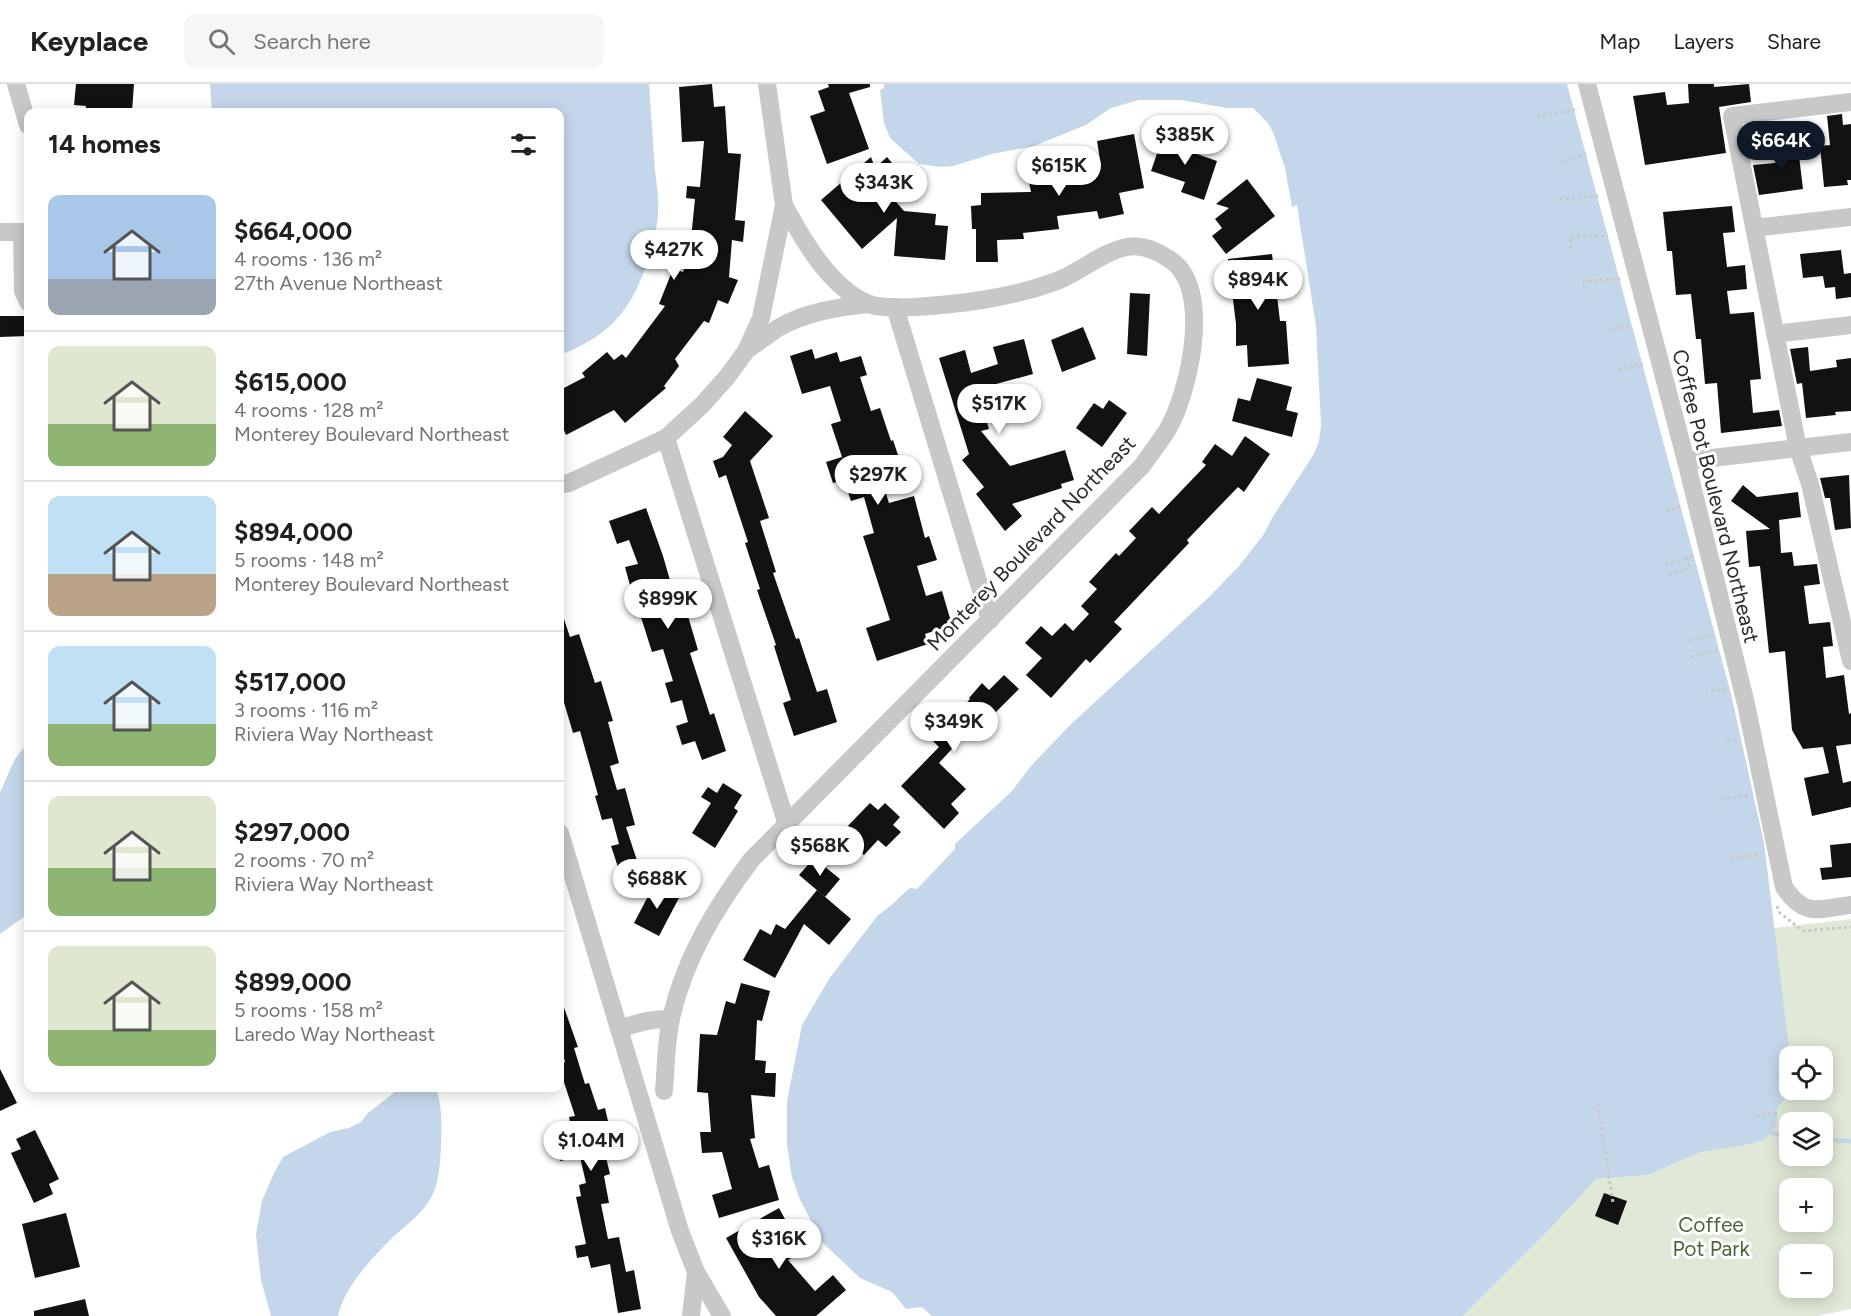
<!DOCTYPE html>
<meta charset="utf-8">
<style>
body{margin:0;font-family:Figtree,sans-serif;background:#f6f6f6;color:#202124;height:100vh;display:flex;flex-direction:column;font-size:22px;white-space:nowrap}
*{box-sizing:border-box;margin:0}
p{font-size:20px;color:#757577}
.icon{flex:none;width:33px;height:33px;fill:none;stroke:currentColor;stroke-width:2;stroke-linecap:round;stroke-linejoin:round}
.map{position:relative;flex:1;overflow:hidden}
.sheet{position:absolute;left:24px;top:24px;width:540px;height:984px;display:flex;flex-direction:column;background:#fff;border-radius:12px;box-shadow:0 3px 15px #0003}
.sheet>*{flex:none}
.controls{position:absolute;left:1779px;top:962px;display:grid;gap:12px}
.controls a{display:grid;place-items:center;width:54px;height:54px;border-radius:12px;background:#fff;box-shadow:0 3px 15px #0003;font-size:30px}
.price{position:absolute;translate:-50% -51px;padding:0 14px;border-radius:21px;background:#fff;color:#222;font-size:20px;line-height:39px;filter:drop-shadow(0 2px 3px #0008)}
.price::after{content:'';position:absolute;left:50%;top:36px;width:18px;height:14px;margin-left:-9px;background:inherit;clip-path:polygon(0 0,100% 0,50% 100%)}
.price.current{background:#111827;color:#fff}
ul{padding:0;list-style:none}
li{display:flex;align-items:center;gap:18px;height:150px;padding:0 24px}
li+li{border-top:2px solid #e0e0e0}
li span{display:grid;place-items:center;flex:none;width:168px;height:120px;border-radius:12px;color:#555}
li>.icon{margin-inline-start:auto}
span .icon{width:72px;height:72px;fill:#fffc;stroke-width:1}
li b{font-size:26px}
h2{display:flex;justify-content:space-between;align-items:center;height:72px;padding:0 24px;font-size:26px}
header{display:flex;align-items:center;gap:36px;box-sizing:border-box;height:84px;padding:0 30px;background:#fff;border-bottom:2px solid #e0e0e0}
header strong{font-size:28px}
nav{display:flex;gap:33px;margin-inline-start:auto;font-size:21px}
.search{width:420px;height:54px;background:#f6f6f6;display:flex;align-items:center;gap:15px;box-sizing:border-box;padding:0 21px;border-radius:12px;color:#757577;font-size:22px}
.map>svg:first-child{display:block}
.green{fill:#e0e9d8;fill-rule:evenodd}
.water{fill:#c4d7ea}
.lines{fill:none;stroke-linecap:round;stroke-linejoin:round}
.stream{stroke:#c4d7ea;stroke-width:4.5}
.building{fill:#121212}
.path{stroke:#c8c8c8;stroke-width:3;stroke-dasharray:3 3;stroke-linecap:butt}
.minor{stroke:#c8c8c8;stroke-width:18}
.labels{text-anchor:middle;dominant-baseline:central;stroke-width:6;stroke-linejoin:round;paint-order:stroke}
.street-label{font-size:21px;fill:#2b2b2b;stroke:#fff}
.park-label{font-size:21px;fill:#4a663a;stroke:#fff}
</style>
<header>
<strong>Keyplace</strong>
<div class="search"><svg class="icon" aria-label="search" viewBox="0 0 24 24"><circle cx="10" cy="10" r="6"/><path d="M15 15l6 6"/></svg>Search here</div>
<nav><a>Map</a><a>Layers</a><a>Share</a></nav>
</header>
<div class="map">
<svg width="1851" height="1232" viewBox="0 0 1851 1232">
<rect width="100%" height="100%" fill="#fff"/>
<path class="green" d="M 1851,835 L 1851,1225 L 1817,1232 L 1463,1232 L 1549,1146 L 1596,1095 L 1648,1091 L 1701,1068 L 1741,1062 L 1777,1039 L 1777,1025 L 1781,1020 L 1789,1003 L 1789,988 L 1790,1005 L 1822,1005 L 1822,972 L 1790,972 L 1773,844 ZM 1790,1038 L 1822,1038 L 1822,1071 L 1790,1071 ZM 1790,1104 L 1822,1104 L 1822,1137 L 1790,1137 ZM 1790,1170 L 1822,1170 L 1822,1203 L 1790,1203 Z"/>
<g class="water">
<path d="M 210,0 L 649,0 C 651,29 653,58 655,87 C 657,101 659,115 658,129 C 658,141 654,153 651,165 C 636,220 615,250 560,271 L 560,28 L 212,28 Z"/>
<path d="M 884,0 L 1567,0 L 1731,610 L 1764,759 L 1790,972 L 1789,1003 L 1786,1013 L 1777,1025 L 1777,1039 L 1771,1049 L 1763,1056 L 1741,1062 L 1701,1068 L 1648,1091 L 1596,1095 L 1549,1146 L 1463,1232 L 932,1232 L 922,1223 L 906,1225 L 892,1208 L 860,1194 L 823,1159 L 800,1116 L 792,1093 L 787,1061 L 787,1017 L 802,941 L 829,895 L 878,831 C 888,826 900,812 910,804 L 917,805 L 955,765 L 955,760 L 1012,707 L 1031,682 L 1069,642 L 1208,514 L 1239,482 L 1264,450 L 1272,434 L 1314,370 L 1319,357 L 1321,341 L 1316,242 L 1297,121 L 1292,123 L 1285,84 L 1273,48 L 1268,39 L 1253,24 L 1227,24 L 1181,16 L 1139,16 L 1111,24 L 1086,41 L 1034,62 L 992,70 L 953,82 L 941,83 L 919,80 L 890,54 L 884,39 L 880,6 L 884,4 Z"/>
<path d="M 28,661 L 28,830 L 0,850 L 0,708 C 9,692 12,672 28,661 Z"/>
<path d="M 400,1004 L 436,1004 C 442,1021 442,1040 441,1059 C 440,1078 440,1100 429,1117 C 419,1133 403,1143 390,1156 C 370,1176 344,1204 338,1232 L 271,1232 L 261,1196 L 256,1150 L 262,1117 L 274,1089 L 283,1073 L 330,1048 L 349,1044 L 361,1038 L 368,1029 Z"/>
</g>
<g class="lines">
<g class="stream">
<polyline points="1771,1049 1790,1052"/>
<polyline points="1822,1056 1851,1057"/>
</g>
</g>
<g class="building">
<polygon points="76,0 134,0 132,28 85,28 86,22 74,21"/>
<polygon points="712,0 714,23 725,22 728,69 741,70 735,136 745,137 743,158 732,156 729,193 738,196 728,220 718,216 709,239 704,237 675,275 679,282 664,302 666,304 625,339 614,326 566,351 560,337 560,306 585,293 582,289 607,268 614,276 622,270 626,274 665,222 659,220 673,185 683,188 689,174 695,115 686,114 687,102 700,103 704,57 682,58 679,3"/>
<polygon points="828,0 870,0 870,3 849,9 869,65 827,80 810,32 825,27 818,7 829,3"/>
<polygon points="1688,0 1714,0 1714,3 1749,0 1751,18 1719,23 1726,69 1645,81 1633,12 1665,8 1667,21 1689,19"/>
<polygon points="1842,30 1843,41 1851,40 1851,96 1847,96 1848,101 1824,103 1820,62 1830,61 1827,32"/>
<polygon points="1134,50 1144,104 1119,109 1124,130 1099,135 1097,127 1057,132 1059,145 1023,149 1024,155 997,156 998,178 976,178 976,145 972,145 971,122 981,121 981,109 1031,108 1029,98 1064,93 1062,81 1100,76 1097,57"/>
<polygon points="1175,52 1198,59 1194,69 1217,77 1204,116 1181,108 1185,98 1151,87 1161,58 1172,62"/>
<polygon points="1797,55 1803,105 1759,111 1753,81 1786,78 1783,56"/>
<polygon points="871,73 875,84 887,73 901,90 884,104 904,127 936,130 935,141 948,142 945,176 894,172 897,134 862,165 821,116"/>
<polygon points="1247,95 1275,132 1226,170 1212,152 1222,144 1215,135 1229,124 1216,120"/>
<polygon points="1732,122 1735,148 1723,149 1727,183 1745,181 1747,205 1727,207 1730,230 1754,228 1761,295 1750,296 1753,329 1779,326 1782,342 1721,349 1717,299 1705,300 1701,255 1696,255 1691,210 1676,211 1672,167 1667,167 1663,128"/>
<polygon points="1841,166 1844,190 1851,189 1851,213 1836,215 1835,203 1825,204 1823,192 1803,194 1800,170"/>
<polygon points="1272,170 1280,237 1286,237 1289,280 1248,283 1247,261 1236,262 1236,240 1228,175"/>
<polygon points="1130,209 1150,210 1147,272 1127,270"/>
<polygon points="0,232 28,232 28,252 0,253"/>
<polygon points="1083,243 1096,275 1062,288 1051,256"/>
<polygon points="1024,255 1033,290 989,302 994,318 982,322 989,345 981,347 1010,382 1065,366 1074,396 1061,400 1062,404 1012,420 1022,432 1005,447 976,410 984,403 962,376 969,370 939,274 965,266 971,289 998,280 993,263"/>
<polygon points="1808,263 1810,287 1837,283 1836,276 1851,274 1851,327 1835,328 1836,331 1806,334 1802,299 1797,300 1790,265"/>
<polygon points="812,265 815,275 837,268 840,278 861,272 867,291 860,293 871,327 880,324 891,357 893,356 900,377 878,385 889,419 914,412 925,454 929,452 937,476 917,482 926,512 942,507 952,541 925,550 928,560 877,577 866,544 890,536 863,452 874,449 864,413 851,417 844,396 833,399 826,378 842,373 831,340 841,337 830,302 802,310 790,272"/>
<polygon points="1257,294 1292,303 1286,326 1298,329 1292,353 1232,337 1238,314 1250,317"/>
<polygon points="1109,316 1127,329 1102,363 1076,344 1094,319 1103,325"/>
<polygon points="745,327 773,352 750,377 769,434 760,437 776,488 773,489 796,555 799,554 817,608 827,605 837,638 794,652 783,619 791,616 774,562 776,561 757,506 760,505 745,459 748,458 726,391 719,394 713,377 723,373 732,361 723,353"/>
<polygon points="1245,352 1270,370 1244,408 1238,403 1187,456 1189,459 1114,538 1122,545 1090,579 1086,575 1051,614 1026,591 1042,574 1025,559 1041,542 1052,552 1065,539 1073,547 1089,530 1081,522 1097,505 1089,498 1116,469 1119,472 1136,454 1129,447 1152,423 1159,430 1206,381 1202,378 1215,360 1232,372"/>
<polygon points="1849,391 1851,444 1835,446 1830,414 1825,414 1820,394"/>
<polygon points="1743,401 1757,413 1798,408 1801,433 1779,436 1781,469 1792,468 1794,482 1817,480 1820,500 1804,502 1809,540 1830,538 1833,562 1823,563 1826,594 1844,591 1849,630 1851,629 1851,660 1836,662 1843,699 1851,697 1851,723 1812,732 1804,694 1829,689 1823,663 1803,665 1792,646 1785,567 1769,569 1760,482 1749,483 1746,447 1770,445 1731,417"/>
<polygon points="646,424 663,472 678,524 685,522 698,566 690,569 710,631 714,629 726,667 702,676 695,657 682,661 676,642 688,638 682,616 671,619 665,599 673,597 663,565 652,568 639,527 637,527 625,483 638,480 629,456 617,460 609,437"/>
<polygon points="560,529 562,529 570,553 579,550 595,599 601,597 613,637 608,638 619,679 610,682 617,706 625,704 635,741 626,743 644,798 625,804 611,762 619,760 612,734 602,736 595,712 598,711 580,647 573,649 560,605"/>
<polygon points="1004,591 1019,605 990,634 985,629 939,679 966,705 951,720 959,729 944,745 901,702 939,663 932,656 970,615 969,614 982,599 989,606"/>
<polygon points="723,699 742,711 734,724 738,727 715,764 692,749 711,719 701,713 708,703 717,709"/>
<polygon points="870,719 878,726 885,719 900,733 893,741 901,748 886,763 878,756 864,771 841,749"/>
<polygon points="1851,759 1851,793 1822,796 1820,784 1832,783 1830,761"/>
<polygon points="814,774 840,795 825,813 799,791"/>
<polygon points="655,799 680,812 659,852 634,839"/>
<polygon points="817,806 851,835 829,861 804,840 775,894 743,876 760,845 771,851 776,840 785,845"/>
<polygon points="741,899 770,907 762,937 757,936 755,976 766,977 765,989 776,989 775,1013 751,1011 755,1054 750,1055 759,1084 769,1081 779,1116 719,1134 712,1111 732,1105 722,1068 702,1069 700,1048 711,1048 708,1009 697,1008 700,950 717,951 726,917 735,920"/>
<polygon points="561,915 578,963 574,964 585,1000 589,999 598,1026 605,1024 608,1037 598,1040 610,1090 604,1092 609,1119 601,1120 608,1155 619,1153 626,1188 634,1186 641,1225 618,1229 610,1180 591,1184 588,1172 577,1174 575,1162 586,1160 576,1113 581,1112 579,1101 586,1099 580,1073 560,1077 552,1042 570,1038 569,1033 575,1032 560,986 560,980 565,978 560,960 560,916"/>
<polygon points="0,985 17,1019 0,1027"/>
<polygon points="35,1046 59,1095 49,1100 53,1110 34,1119 11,1069 21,1065 16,1055"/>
<polygon points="1604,1109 1627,1117 1618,1141 1595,1132"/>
<polygon points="779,1124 785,1135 774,1141 786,1162 797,1157 803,1167 788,1176 815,1207 833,1191 846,1206 816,1232 776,1232 759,1213 726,1154"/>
<polygon points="66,1129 80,1183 35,1194 22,1140"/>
<polygon points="85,1215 89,1232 34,1232 34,1227"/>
</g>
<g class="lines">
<g class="path">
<polyline points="1537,32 1575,26"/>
<polyline points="1561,78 1586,70"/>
<polyline points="1560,115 1598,112"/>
<polyline points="1571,164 1570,153 1608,152"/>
<polyline points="1585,205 1584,197 1620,195"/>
<polyline points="1609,246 1632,241"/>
<polyline points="1618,286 1643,280"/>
<polyline points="1666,427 1680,423"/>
<polyline points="1665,480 1687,474"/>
<polyline points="1669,490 1690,485 1687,474 1693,472"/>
<polyline points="1688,557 1710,551 1711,554"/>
<polyline points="1691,573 1718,566"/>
<polyline points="1711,607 1726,606"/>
<polyline points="1727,657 1736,655"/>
<polyline points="1721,716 1749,711"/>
<polyline points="1731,775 1760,770"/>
<polyline points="1777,822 1780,829 1803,847 1851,843"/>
<polyline points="1598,1020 1613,1119"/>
<polyline points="1756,1032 1777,1029"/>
</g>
<g class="minor">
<polyline points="16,0 28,41"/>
<path d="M 1587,0 L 1686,377 L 1746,620 L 1784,803 C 1805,834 1818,825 1851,821"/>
<polyline points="1851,18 1732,32 1798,364 1810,400 1851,577"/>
<polyline points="1754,144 1851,133"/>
<polyline points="0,148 28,148"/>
<polyline points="22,148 23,207 28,218"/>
<polyline points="895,223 990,536"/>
<polyline points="1775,250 1851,241"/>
<path d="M 747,266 C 757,259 768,251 778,244 C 806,228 838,223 869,220"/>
<polyline points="666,354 787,741"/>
<polyline points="1686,377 1851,358"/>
<polyline points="560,401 569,399 666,354 702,321 727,293 746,267 761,234 784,121 767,0"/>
<polyline points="560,749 680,1147 696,1188 722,1232"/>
<path d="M 619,945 C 637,939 653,934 671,935"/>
<path d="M 664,1007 C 666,983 666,958 671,934 C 685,874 715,824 752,775 L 1142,382 C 1150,370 1160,358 1168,345 C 1189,308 1214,202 1169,175 C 1157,167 1142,160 1127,163 C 1102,168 1080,188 1057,197 C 1011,214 963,220 914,223 C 900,223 882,225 869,220 C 830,204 803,156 784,121"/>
<polyline points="691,1232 696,1188"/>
</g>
</g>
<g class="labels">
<g class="street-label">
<text transform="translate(1716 412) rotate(76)">Coffee Pot Boulevard Northeast</text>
<text transform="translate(1031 459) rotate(-46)">Monterey Boulevard Northeast</text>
</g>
<g class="park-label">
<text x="1711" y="1140">Coffee<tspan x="1711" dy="24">Pot Park</tspan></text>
</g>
</g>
</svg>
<div class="controls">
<a><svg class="icon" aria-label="locate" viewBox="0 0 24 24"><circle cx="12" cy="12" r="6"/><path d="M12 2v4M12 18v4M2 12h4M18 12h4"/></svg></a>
<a><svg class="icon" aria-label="layers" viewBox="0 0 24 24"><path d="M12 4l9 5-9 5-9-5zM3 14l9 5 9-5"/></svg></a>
<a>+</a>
<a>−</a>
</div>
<b class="price" style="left:1185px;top:82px">$385K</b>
<b class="price current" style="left:1781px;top:88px">$664K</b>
<b class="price" style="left:1059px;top:113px">$615K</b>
<b class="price" style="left:884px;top:130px">$343K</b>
<b class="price" style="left:674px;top:197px">$427K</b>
<b class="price" style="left:1258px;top:227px">$894K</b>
<b class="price" style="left:999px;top:351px">$517K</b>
<b class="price" style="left:878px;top:422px">$297K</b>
<b class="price" style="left:668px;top:546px">$899K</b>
<b class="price" style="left:954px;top:669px">$349K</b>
<b class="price" style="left:820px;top:793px">$568K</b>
<b class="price" style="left:657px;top:826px">$688K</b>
<b class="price" style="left:591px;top:1088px">$1.04M</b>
<b class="price" style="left:779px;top:1186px">$316K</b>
<section class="sheet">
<h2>14 homes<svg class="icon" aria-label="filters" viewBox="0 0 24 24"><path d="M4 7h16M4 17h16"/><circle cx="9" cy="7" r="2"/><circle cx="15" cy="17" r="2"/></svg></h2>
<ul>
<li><span style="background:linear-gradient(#a9c7e8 70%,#9aa5b1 0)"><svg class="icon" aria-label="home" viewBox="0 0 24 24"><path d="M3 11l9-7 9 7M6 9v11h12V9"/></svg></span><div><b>$664,000</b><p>4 rooms · 136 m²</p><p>27th Avenue Northeast</p></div></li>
<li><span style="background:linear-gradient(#dfe7d0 65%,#8fb573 0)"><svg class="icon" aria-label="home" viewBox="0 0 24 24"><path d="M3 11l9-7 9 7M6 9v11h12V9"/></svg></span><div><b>$615,000</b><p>4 rooms · 128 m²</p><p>Monterey Boulevard Northeast</p></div></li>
<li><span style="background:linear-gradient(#bfe0f5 65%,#b9a48a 0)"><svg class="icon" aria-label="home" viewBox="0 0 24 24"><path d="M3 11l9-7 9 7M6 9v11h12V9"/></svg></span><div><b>$894,000</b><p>5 rooms · 148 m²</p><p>Monterey Boulevard Northeast</p></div></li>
<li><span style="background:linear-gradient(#bfe0f5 65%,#8fb573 0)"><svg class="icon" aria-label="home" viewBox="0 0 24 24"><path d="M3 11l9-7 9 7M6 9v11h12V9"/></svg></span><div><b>$517,000</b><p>3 rooms · 116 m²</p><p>Riviera Way Northeast</p></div></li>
<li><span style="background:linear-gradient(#dfe7d0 60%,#8fb573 0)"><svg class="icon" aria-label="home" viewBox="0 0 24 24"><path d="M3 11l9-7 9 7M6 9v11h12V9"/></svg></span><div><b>$297,000</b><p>2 rooms · 70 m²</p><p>Riviera Way Northeast</p></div></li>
<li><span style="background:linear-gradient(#dfe7d0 70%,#8fb573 0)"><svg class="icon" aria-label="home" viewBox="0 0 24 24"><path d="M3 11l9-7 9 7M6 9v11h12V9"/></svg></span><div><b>$899,000</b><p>5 rooms · 158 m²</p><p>Laredo Way Northeast</p></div></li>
</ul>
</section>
</div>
